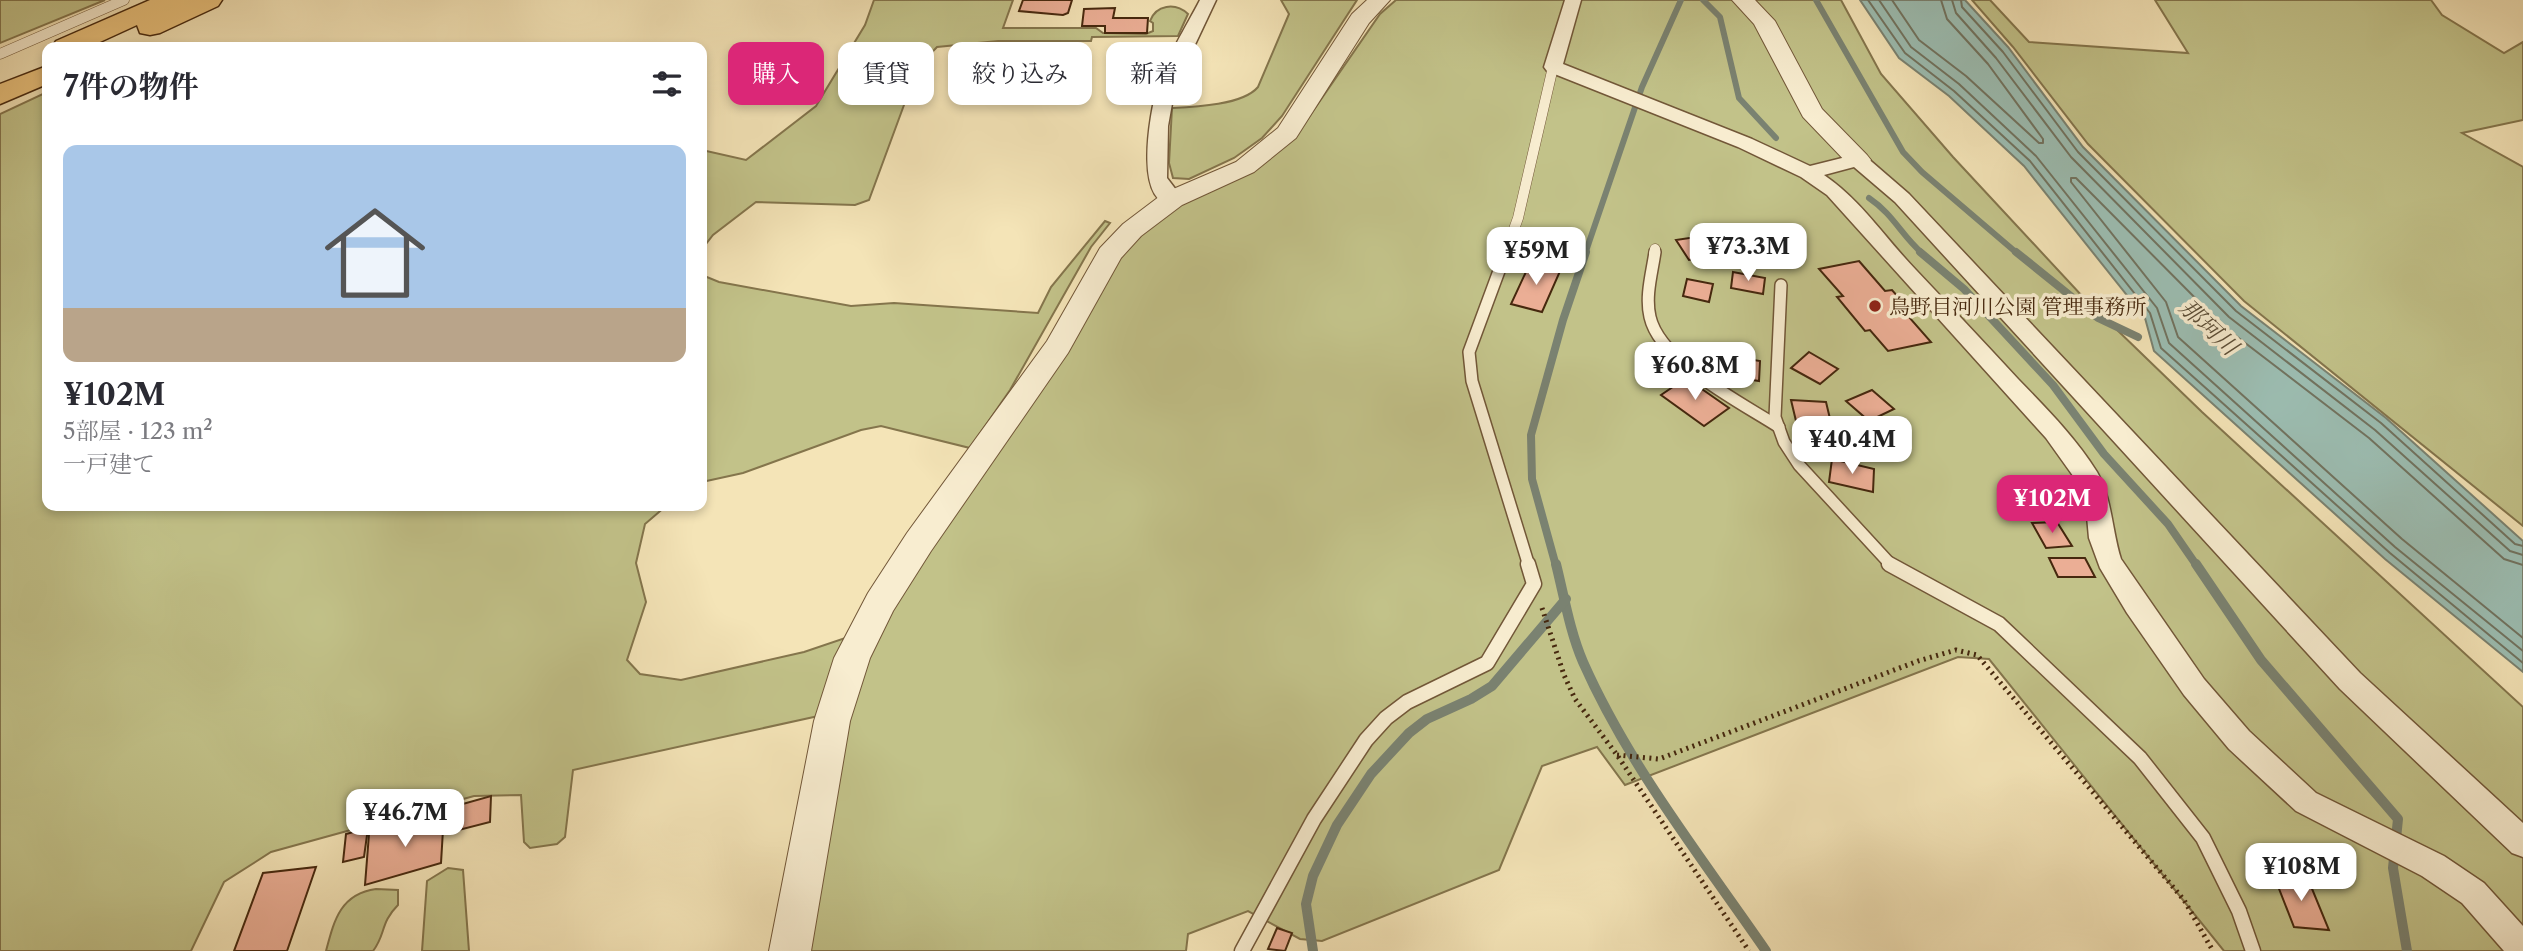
<!DOCTYPE html>
<html lang="ja">
<meta charset="utf-8">
<style>
body{margin:0;font-family:"Libre Caslon Text","Noto Serif JP",serif;background:#f7f7f7;color:#2b2b33;height:100vh;display:flex;flex-direction:column;font-size:26px;white-space:nowrap}
*{box-sizing:border-box;margin:0}
p{font-size:23px;color:#7c7c81}
.icon{flex:none;width:38px;height:38px;fill:none;stroke:currentColor;stroke-width:2;stroke-linecap:round;stroke-linejoin:round}
.map{position:relative;flex:1;overflow:hidden}
.drawer{position:absolute;left:42px;top:42px;width:665px;height:469px;display:flex;flex-direction:column;background:#fff;border-radius:14px;box-shadow:0 4px 10px #0003}
.drawer>*{flex:none}
.hud{position:absolute;left:728px;top:42px;width:665px;height:63px;display:flex;gap:14px}
.price{position:absolute;translate:-50% -60px;padding:0 16px;border-radius:14px;background:#fff;color:#222;font-size:23px;line-height:46px;filter:drop-shadow(0 2px 4px #0008)}
.price::after{content:'';position:absolute;left:50%;top:42px;width:21px;height:16px;margin-left:-10px;background:inherit;clip-path:polygon(0 0,100% 0,50% 100%)}
.price.on{background:#db2777;color:#fff}
ul{padding:0;list-style:none}
li{display:grid;align-content:center;gap:14px;height:371px;padding:0 21px}
li span{display:grid;place-items:center;height:217px;border-radius:14px;color:#555}
li>.icon{margin-inline-start:auto}
span .icon{width:126px;height:126px;fill:#fffc;stroke-width:1}
li b{font-size:30px}
h2{display:flex;justify-content:space-between;align-items:center;height:84px;padding:0 21px;font-size:30px}
.tag{padding:0 24px;border-radius:14px;background:#fff;box-shadow:0 4px 10px #0003;font-size:24px;line-height:63px}
.tag.on{background:#db2777;color:#fff}
.map>svg:first-child{display:block}
.green{fill:#c2c289;stroke:#84754c;stroke-width:2}
.water{fill:#9cbeb3;stroke:#7a8271;stroke-width:2}
.lines{fill:none;stroke-linecap:round;stroke-linejoin:round}
.shore{stroke:#717360;stroke-width:2}
.stream-far2{stroke:#7a8271;stroke-width:6}
.stream-far1{stroke:#7a8271;stroke-width:8}
.stream{stroke:#7a8271;stroke-width:10}
.building{fill:#ebae95;stroke:#46280e;stroke-width:2}
.service-far2-casing{stroke:#725738;stroke-width:11}
.service-far1-casing{stroke:#725738;stroke-width:14}
.service-casing{stroke:#725738;stroke-width:17}
.minor-casing{stroke:#725738;stroke-width:3}
.tertiary-casing{stroke:#725738;stroke-width:2}
.motorway-casing{stroke:#46280e;stroke-width:3}
.path{stroke:#46280e;stroke-width:5;stroke-dasharray:2 4.5;stroke-linecap:butt}
.service-far2{stroke:#f8edd0;stroke-width:10}
.service-far1{stroke:#f8edd0;stroke-width:11}
.service{stroke:#f8edd0;stroke-width:14}
.minor{fill:#f8edd0;fill-rule:evenodd}
.tertiary{fill:#f8edd0;fill-rule:evenodd}
.motorway{fill:#eac27c;fill-rule:evenodd}
.poi-dot{fill:#8f2418;stroke:#f8edd0;stroke-width:2.5}
.labels{text-anchor:middle;dominant-baseline:central;stroke-width:7;stroke-linejoin:round;paint-order:stroke}
.poi-label{font-size:21px;fill:#46280e;stroke:#f8edd0;text-anchor:start}
.water-label{font-size:23px;font-style:italic;fill:#5c4e37;stroke:#f8edd0}
</style>
<div class="map">
<svg width="2523" height="951" viewBox="0 0 2523 951">
<rect width="100%" height="100%" fill="#f4e4b7"/>
<filter id="stains"><feTurbulence type="fractalNoise" baseFrequency=".00286" numOctaves="4"/><feColorMatrix values="0 0 0 0 .2 0 0 0 0 .09 0 0 0 0 .02 0 0 0 .5 -.17"/></filter>
<radialGradient id="worn" r=".72"><stop offset=".6" stop-color="#630" stop-opacity="0"/><stop offset="1" stop-color="#630" stop-opacity=".3"/></radialGradient>
<g class="green">
<polygon points="0,0 105,0 0,43"/>
<path d="M 874,0 L 1013,0 L 1003,28 L 1096,28 L 1103,33 L 1146,34 L 1153,31 L 1153,23 L 1150,21 C 1156,5 1175,2 1188,14 L 1178,36 L 1092,37 L 1091,41 L 998,41 L 937,47 L 918,67 L 869,200 L 855,205 L 756,202 L 713,235 L 702,249 L 702,150 L 746,160 L 816,106 L 865,25 Z"/>
<path d="M 1281,0 L 1357,0 L 1282,116 L 1262,138 L 1234,158 L 1189,179 L 1173,178 L 1169,163 L 1172,108 C 1195,107 1243,105 1258,87 L 1289,14 Z"/>
<polygon points="1396,0 1841,0 1881,74 1953,157 2083,297 2202,412 2523,707 2523,951 2224,951 1989,659 1958,657 1625,785 1597,747 1542,766 1499,870 1322,941 1300,939 1248,911 1188,934 1186,951 803,951 841,711 573,770 565,837 557,844 530,848 524,842 521,795 474,796 271,852 224,882 191,951 0,951 0,114 47,92 47,506 666,506 645,524 636,563 646,602 627,660 640,674 681,680 804,652 878,627 1118,260 1160,215 1295,137 1380,14"/>
<polygon points="1972,0 1990,0 2029,42 2188,53 2155,0 2431,0 2442,15 2504,53 2523,42 2523,120 2462,133 2523,167 2523,526 2244,301 2088,144 2013,47"/>
<polygon points="1105,221 1110,223 1091,247 1010,390 970,448 881,426 861,430 743,473 702,482 702,275 719,282 851,306 894,303 1038,313 1051,287"/>
<polygon points="448,868 463,870 469,951 422,951 427,881"/>
<path d="M 376,889 L 398,890 L 398,905 C 380,923 386,934 373,951 L 326,951 C 334,921 340,894 376,889 Z"/>
</g>
<polygon class="water" points="1860,0 1965,0 2008,47 2083,147 2241,306 2386,418 2523,541 2523,672 2385,559 2154,351 2145,318 2024,166 1949,96 1899,58"/>
<g class="lines">
<g class="shore">
<polyline points="1868,0 1905,53 1954,91 2030,161 2150,313 2161,348 2390,553 2523,663"/>
<polyline points="1879,0 1911,47 1959,84 2036,156 2157,308 2169,343 2395,547 2523,651"/>
<polyline points="1892,0 1919,40 1966,76 2039,143 2043,143 2043,139 1988,64 1947,19 1941,0"/>
<polyline points="1952,0 1956,13 1996,58 2071,157 2229,317 2375,430 2510,551 2523,555"/>
<polyline points="1961,0 1962,7 2003,52 2078,152 2236,311 2381,423 2515,544 2523,546"/>
<polyline points="2523,565 2504,559 2369,438 2223,326 2076,178 2071,178 2071,182 2166,302 2178,337 2402,539 2523,638"/>
</g>
<g class="stream-far2">
<polyline points="1703,0 1720,17 1739,98 1776,138"/>
<polyline points="1816,0 1903,152 1922,172 2018,254"/>
<path d="M 1869,198 C 1894,215 1901,235 1923,254"/>
<polyline points="1585,254 1642,87 1681,0"/>
</g>
<g class="stream-far1">
<polyline points="1920,252 1964,289 2053,385 2104,454 2168,524 2197,566"/>
<polyline points="2016,252 2098,318 2138,337"/>
<polyline points="1556,566 1532,479 1531,435 1563,320 1586,252"/>
</g>
<g class="stream">
<path d="M 1556,564 C 1564,596 1570,632 1583,662 C 1629,766 1702,858 1766,951"/>
<polyline points="2196,564 2261,660 2398,819 2393,868 2407,951"/>
<polyline points="1313,951 1306,904 1313,876 1337,825 1371,774 1409,733 1427,719 1471,699 1492,686 1566,599"/>
</g>
</g>
<g class="building">
<polygon points="1023,0 1072,0 1068,13 1063,15 1019,11"/>
<polygon points="1115,8 1113,18 1148,18 1147,33 1105,33 1105,26 1082,26 1084,9"/>
<polygon points="1696,237 1710,257 1689,260 1676,240"/>
<polygon points="1531,261 1561,269 1542,312 1511,304"/>
<polygon points="1859,261 1885,291 1892,290 1914,315 1908,316 1931,342 1888,351 1870,330 1865,331 1837,297 1843,296 1819,269"/>
<polygon points="1733,272 1765,278 1763,294 1731,288"/>
<polygon points="1687,279 1713,284 1709,302 1683,296"/>
<polygon points="1809,352 1838,369 1820,384 1791,368"/>
<polygon points="1730,356 1760,361 1759,381 1728,376"/>
<polygon points="1686,378 1729,408 1704,426 1661,395"/>
<polygon points="1872,390 1894,409 1869,421 1846,401"/>
<polygon points="1791,400 1826,402 1831,423 1796,421"/>
<polygon points="1832,459 1874,469 1873,492 1829,482"/>
<polygon points="2057,522 2072,546 2046,548 2032,523"/>
<polygon points="2049,558 2085,558 2095,577 2058,577"/>
<polygon points="491,796 490,822 451,832 452,807"/>
<polygon points="444,813 441,863 365,885 369,834"/>
<polygon points="368,828 364,857 343,862 346,834"/>
<polygon points="316,867 287,951 234,951 263,873"/>
<polygon points="2274,876 2308,879 2329,930 2294,927"/>
<polygon points="1277,928 1292,933 1285,951 1268,949"/>
</g>
<g class="lines">
<defs>
<g id="service-far2">
<polyline points="0,54 124,0"/>
<polyline points="1505,254 1518,218 1553,67"/>
<polyline points="1654,254 1655,249"/>
</g>
<g id="service-far1">
<polyline points="1506,252 1469,352 1472,381 1529,566"/>
<path d="M 1655,252 C 1652,273 1645,296 1650,317 C 1660,362 1742,403 1779,427"/>
<polyline points="1781,285 1775,417 1784,442 1799,465 1892,566"/>
</g>
<g id="service">
<polyline points="1889,564 1999,624 2140,758 2203,838 2239,911 2253,951"/>
<polyline points="1242,951 1314,819 1366,740 1386,718 1407,702 1487,663 1534,584 1528,564"/>
</g>
<g id="minor">
<path d="M 1200,0 L 1216,0 L 1175,87 L 1168,126 L 1167,178 L 1183,199 L 1180,203 C 1131,216 1150,112 1157,89 C 1165,60 1186,27 1200,0 Z"/>
<path d="M 1565,0 L 1581,0 L 1563,64 L 1752,139 L 1810,166 L 1858,154 L 1865,156 L 1909,194 L 2360,673 L 2523,823 L 2523,857 L 2512,853 L 2340,689 L 1895,202 L 1854,167 L 1824,175 C 1861,200 1885,238 1916,270 C 1950,306 1984,342 2018,379 C 2046,408 2075,437 2097,472 C 2112,498 2112,531 2121,559 L 2204,679 L 2249,731 L 2316,793 L 2444,856 L 2484,883 L 2523,926 L 2523,951 L 2504,951 L 2462,903 L 2422,876 L 2296,811 L 2229,749 L 2184,695 L 2127,613 L 2100,568 L 2089,538 L 2087,516 L 2076,480 L 2046,438 L 1827,195 L 1801,177 L 1738,147 L 1547,71 L 1544,67 Z"/>
</g>
<g id="tertiary">
<polygon points="1367,0 1390,0 1369,23 1296,138 1254,172 1182,205 1141,236 1121,258 1068,353 931,551 893,611 870,658 850,721 811,951 769,951 814,721 834,658 868,593 907,533 1047,341 1100,248 1123,224 1164,193 1236,162 1278,128 1352,14"/>
<polygon points="1732,0 1755,0 1775,21 1822,109 1867,155 1871,160 1867,165 1858,168 1849,165 1803,117 1754,24"/>
</g>
<g id="motorway">
<polygon points="150,0 222,0 218,6 160,33 150,35 140,33 137,25 89,47 52,47 56,41"/>
<polygon points="47,66 47,84 0,104 0,84"/>
</g>
</defs>
<use href="#service-far2" class="service-far2-casing"/>
<use href="#service-far1" class="service-far1-casing"/>
<use href="#service" class="service-casing"/>
<use href="#minor" class="minor-casing"/>
<use href="#tertiary" class="tertiary-casing"/>
<use href="#motorway" class="motorway-casing"/>
<g class="path">
<polyline points="1542,608 1564,675 1575,699 1617,755 1749,951"/>
<polyline points="1617,755 1659,759 1918,661 1956,650 1977,655 2184,900 2213,951"/>
</g>
<use href="#service-far2" class="service-far2"/>
<use href="#service-far1" class="service-far1"/>
<use href="#service" class="service"/>
<use href="#minor" class="minor"/>
<use href="#tertiary" class="tertiary"/>
<use href="#motorway" class="motorway"/>
</g>
<circle class="poi-dot" cx="1875" cy="306" r="7"/>
<g class="labels">
<g class="poi-label">
<text x="1889" y="306">鳥野目河川公園 管理事務所</text>
</g>
<g class="water-label">
<text transform="translate(2209 327) rotate(43)">那珂川</text>
</g>
</g>
<rect width="100%" height="100%" filter="url(#stains)"/>
<rect width="100%" height="100%" fill="url(#worn)"/>
</svg>
<b class="price" style="left:1748px;top:283px">¥73.3M</b>
<b class="price" style="left:1536px;top:287px">¥59M</b>
<b class="price" style="left:1695px;top:402px">¥60.8M</b>
<b class="price" style="left:1852px;top:476px">¥40.4M</b>
<b class="price on" style="left:2052px;top:535px">¥102M</b>
<b class="price" style="left:405px;top:849px">¥46.7M</b>
<b class="price" style="left:2301px;top:903px">¥108M</b>
<div class="hud">
<a class="tag on">購入</a>
<a class="tag">賃貸</a>
<a class="tag">絞り込み</a>
<a class="tag">新着</a>
</div>
<section class="drawer">
<h2>7件の物件<svg class="icon" aria-label="filters" viewBox="0 0 24 24"><path d="M4 7h16M4 17h16"/><circle cx="9" cy="7" r="2"/><circle cx="15" cy="17" r="2"/></svg></h2>
<ul>
<li><span style="background:linear-gradient(#a9c7e8 75%,#b9a48a 0)"><svg class="icon" aria-label="home" viewBox="0 0 24 24"><path d="M3 11l9-7 9 7M6 9v11h12V9"/></svg></span><div><b>¥102M</b><p>5部屋 · 123 m²</p><p>一戸建て</p></div></li>
</ul>
</section>
</div>
